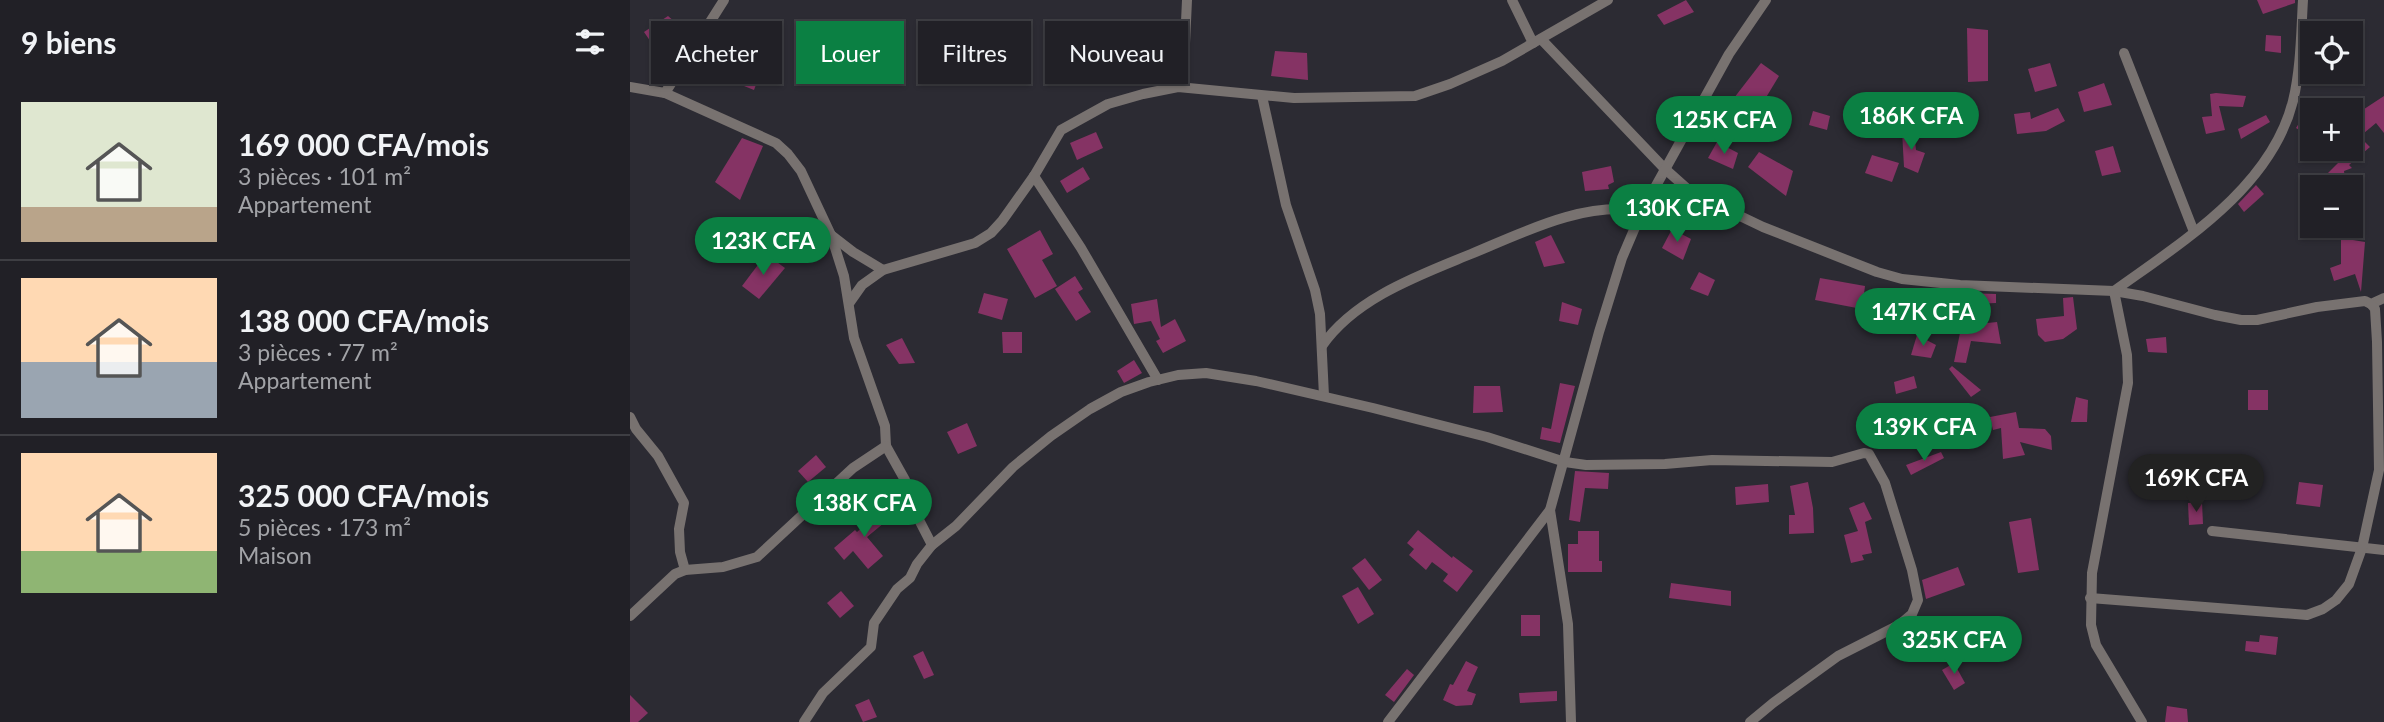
<!DOCTYPE html>
<html lang="fr">
<meta charset="utf-8">
<style>
body{margin:0;font-family:Lato,sans-serif;background:#2d2d32;color:#f1f3f6;height:100vh;display:flex;flex-direction:column;font-size:26px;white-space:nowrap}
*{box-sizing:border-box;margin:0}
p{font-size:23px;color:#a2a3a7}
.icon{flex:none;width:38px;height:38px;fill:none;stroke:currentColor;stroke-width:2;stroke-linecap:round;stroke-linejoin:round}
.map{position:relative;flex:1;overflow:hidden}
.side{display:flex;flex-direction:column;background:#212026;width:630px}
.side>*{flex:none}
.guide{position:absolute;left:21px;top:21px;width:665px;height:63px;display:flex;gap:14px}
.buttons{position:absolute;left:1670px;top:21px;display:grid;gap:14px}
.buttons a{display:grid;place-items:center;width:63px;height:63px;border-radius:0px;background:#212026;box-shadow:0 2px 5px #0004,0 0 0 2px #3e3e43;font-size:35px}
.price{position:absolute;translate:-50% -60px;padding:0 16px;border-radius:24px;background:#0b8043;color:#fff;font-size:23px;line-height:46px;filter:drop-shadow(0 2px 4px #0008)}
.price::after{content:'';position:absolute;left:50%;top:42px;width:21px;height:16px;margin-left:-10px;background:inherit;clip-path:polygon(0 0,100% 0,50% 100%)}
.price.on{background:#222;color:#fff}
ul{padding:0;list-style:none}
li{display:flex;align-items:center;gap:21px;height:175px;padding:0 21px}
li+li{border-top:2px solid #3e3e43}
li span{display:grid;place-items:center;flex:none;width:196px;height:140px;border-radius:0px;color:#555}
li>.icon{margin-inline-start:auto}
span .icon{width:84px;height:84px;fill:#fffc;stroke-width:1}
li b{font-size:30px}
h2{display:flex;justify-content:space-between;align-items:center;height:84px;padding:0 21px;font-size:30px}
.pill{padding:0 24px;border-radius:0px;background:#212026;box-shadow:0 2px 5px #0004,0 0 0 2px #3e3e43;font-size:24px;line-height:63px}
.pill.on{background:#0b8043;color:#fff}
main{display:flex;flex:1;min-height:0}
.map>svg:first-child{display:block}
.building{fill:#853364}
.lines{fill:none;stroke-linecap:round;stroke-linejoin:round}
.minor{stroke:#787270;stroke-width:10}
</style>
<main>
<section class="side">
<h2>9 biens<svg class="icon" aria-label="filters" viewBox="0 0 24 24"><path d="M4 7h16M4 17h16"/><circle cx="9" cy="7" r="2"/><circle cx="15" cy="17" r="2"/></svg></h2>
<ul>
<li><span style="background:linear-gradient(#dfe7d0 75%,#b9a48a 0)"><svg class="icon" aria-label="home" viewBox="0 0 24 24"><path d="M3 11l9-7 9 7M6 9v11h12V9"/></svg></span><div><b>169 000 CFA/mois</b><p>3 pièces · 101 m²</p><p>Appartement</p></div></li>
<li><span style="background:linear-gradient(#ffd9b3 60%,#9aa5b1 0)"><svg class="icon" aria-label="home" viewBox="0 0 24 24"><path d="M3 11l9-7 9 7M6 9v11h12V9"/></svg></span><div><b>138 000 CFA/mois</b><p>3 pièces · 77 m²</p><p>Appartement</p></div></li>
<li><span style="background:linear-gradient(#ffd9b3 70%,#8fb573 0)"><svg class="icon" aria-label="home" viewBox="0 0 24 24"><path d="M3 11l9-7 9 7M6 9v11h12V9"/></svg></span><div><b>325 000 CFA/mois</b><p>5 pièces · 173 m²</p><p>Maison</p></div></li>
</ul>
</section>
<div class="map">
<svg width="1754" height="722" viewBox="0 0 1754 722">
<rect width="100%" height="100%" fill="#2c2b33"/>
<g class="building">
<polygon points="1056,0 1064,12 1034,25 1027,15"/>
<polygon points="1627,0 1665,0 1665,3 1633,14"/>
<polygon points="38,16 52,28 27,51 14,32"/>
<polygon points="1337,28 1358,30 1358,81 1338,82"/>
<polygon points="1636,35 1651,36 1651,53 1635,51"/>
<polygon points="645,51 677,53 678,80 641,76"/>
<polygon points="113,61 132,69 124,90 104,82"/>
<polygon points="1131,63 1149,76 1126,114 1104,98"/>
<polygon points="1420,63 1427,86 1405,92 1398,69"/>
<polygon points="1474,83 1482,105 1454,112 1448,92"/>
<polygon points="1586,93 1616,96 1613,107 1589,106 1595,130 1576,134 1572,117 1582,116 1580,94"/>
<polygon points="1754,96 1754,133 1746,123 1734,133 1722,117"/>
<polygon points="1682,102 1682,138 1666,128"/>
<polygon points="1428,108 1435,121 1416,131 1387,134 1384,114 1400,112 1401,119"/>
<polygon points="1183,111 1200,116 1197,130 1179,125"/>
<polygon points="1636,115 1640,122 1611,139 1608,129"/>
<polygon points="1272,131 1284,131 1286,150 1295,153 1288,173 1274,167"/>
<polygon points="466,132 473,148 447,160 440,143"/>
<polygon points="1726,133 1740,147 1719,165 1722,168 1714,171 1716,187 1704,187 1704,175 1691,180 1710,161 1694,149 1720,149 1720,139"/>
<polygon points="112,138 133,146 110,200 85,182"/>
<polygon points="1087,142 1108,153 1103,169 1078,158"/>
<polygon points="1483,146 1491,172 1472,176 1465,151"/>
<polygon points="1129,152 1163,171 1156,196 1118,167"/>
<polygon points="1242,155 1269,163 1262,182 1235,173"/>
<polygon points="981,166 984,182 978,185 979,189 955,191 952,172"/>
<polygon points="453,167 460,179 437,193 430,181"/>
<polygon points="1626,185 1634,194 1614,212 1608,204"/>
<polygon points="1042,229 1061,239 1053,260 1032,248"/>
<polygon points="410,230 423,254 412,260 427,286 405,298 377,249"/>
<polygon points="921,235 935,263 914,267 905,242"/>
<polygon points="1711,238 1735,242 1731,292 1725,274 1704,281 1700,268 1711,264"/>
<polygon points="136,254 155,268 129,299 112,286"/>
<polygon points="1069,272 1085,280 1078,296 1060,289"/>
<polygon points="445,276 453,289 448,292 461,312 446,321 425,289"/>
<polygon points="1190,278 1235,286 1232,309 1185,300"/>
<polygon points="354,293 378,299 372,320 348,313"/>
<polygon points="1334,293 1366,294 1366,303 1342,304 1338,325 1367,322 1371,344 1341,341 1336,363 1324,362 1330,333 1325,332"/>
<polygon points="1443,297 1447,329 1433,339 1415,342 1408,335 1406,319 1434,316 1433,298"/>
<polygon points="527,299 531,327 545,319 556,341 533,353 526,341 530,339 521,321 504,324 501,304"/>
<polygon points="932,302 952,309 948,325 929,321"/>
<polygon points="372,332 392,332 392,353 373,353"/>
<polygon points="1287,335 1306,345 1301,358 1281,355"/>
<polygon points="1536,337 1537,353 1518,352 1516,339"/>
<polygon points="272,338 285,363 269,364 256,345"/>
<polygon points="504,360 512,373 494,383 487,371"/>
<polygon points="1322,366 1351,390 1341,397 1319,369"/>
<polygon points="1284,376 1287,388 1266,394 1264,382"/>
<polygon points="930,383 945,386 930,443 910,439 912,427 921,429"/>
<polygon points="844,386 870,386 873,412 843,413"/>
<rect x="1618" y="390" width="20" height="20"/>
<polygon points="1446,397 1458,400 1457,422 1441,422"/>
<polygon points="1386,412 1389,428 1415,429 1421,436 1422,450 1390,442 1395,455 1373,459 1371,428 1363,430 1360,417"/>
<polygon points="337,423 347,446 328,454 317,432"/>
<polygon points="1311,452 1314,458 1281,475 1276,465"/>
<polygon points="186,455 196,467 178,482 168,471"/>
<polygon points="1510,460 1537,463 1534,493 1507,490"/>
<polygon points="945,471 979,473 978,489 955,488 950,522 939,520"/>
<polygon points="1178,482 1183,508 1184,533 1159,534 1159,515 1165,515 1160,486"/>
<polygon points="1669,482 1693,485 1690,507 1666,504"/>
<polygon points="1138,484 1139,502 1106,505 1105,487"/>
<polygon points="1234,502 1242,519 1235,522 1242,553 1232,555 1234,560 1221,563 1214,535 1228,531 1219,508"/>
<polygon points="1572,502 1573,524 1559,525 1558,503"/>
<polygon points="247,503 260,518 237,537 253,556 238,569 223,551 214,560 204,548 225,530 227,532 242,519 237,512"/>
<polygon points="1401,518 1409,570 1388,573 1379,522"/>
<polygon points="788,530 822,558 823,556 843,571 827,592 813,581 818,574 802,562 796,570 779,555 784,549 777,543"/>
<polygon points="948,531 969,531 969,561 972,561 972,572 938,572 938,544 948,544"/>
<polygon points="735,558 752,580 739,590 722,568"/>
<polygon points="1328,567 1335,585 1296,599 1292,580"/>
<polygon points="1041,583 1101,591 1101,606 1039,598"/>
<polygon points="728,587 744,614 728,624 712,596"/>
<polygon points="211,591 224,606 210,618 197,603"/>
<rect x="891" y="615" width="19" height="21"/>
<polygon points="1630,635 1648,637 1646,655 1615,651 1616,641 1629,642"/>
<polygon points="293,651 304,675 294,679 283,656"/>
<polygon points="836,661 848,667 837,691 846,694 842,705 826,706 813,700 820,684 823,685"/>
<polygon points="1324,663 1335,683 1324,690 1312,670"/>
<polygon points="777,669 784,675 764,702 755,695"/>
<polygon points="927,691 927,701 890,703 889,693"/>
<polygon points="0,695 18,713 8,722 0,722"/>
<polygon points="239,699 247,717 233,722 225,705"/>
<polygon points="1537,706 1557,709 1558,722 1535,722"/>
</g>
<g class="lines">
<g class="minor">
<polyline points="882,0 903,43"/>
<polyline points="911,39 1034,168 1062,193 1133,227 1247,272 1272,279 1330,285 1484,291 1513,296 1585,315 1611,320 1627,320 1687,307 1735,301 1741,304 1754,298"/>
<polyline points="1494,53 1564,232"/>
<polyline points="0,87 35,93 146,143 158,154 171,171 201,235 214,276 224,338 255,426 256,446 275,480 287,516 302,545"/>
<polyline points="553,87 557,0"/>
<polyline points="35,93 94,0"/>
<polyline points="632,96 656,205 685,290 690,314 694,396"/>
<polyline points="404,176 451,248 528,380"/>
<polyline points="201,235 223,252 253,270"/>
<polyline points="220,302 232,285 253,270 345,243 361,233 372,221 404,176 431,130 478,104 513,94 548,87 664,98 785,96 820,84 872,61 978,0"/>
<path d="M 692,346 C 725,298 790,275 841,254 C 894,232 954,201 1012,211"/>
<polyline points="0,417 6,429 28,456 54,503 49,529 50,552 55,570"/>
<polyline points="920,510 938,624 941,722"/>
<polyline points="1582,531 1754,550"/>
<polyline points="1460,598 1677,615 1693,609 1706,600 1719,584 1732,548 1749,470 1747,342 1745,309 1741,304"/>
<polyline points="0,616 45,574 55,570 93,567 127,557 223,468 256,446"/>
<polyline points="174,722 193,693 241,647 244,623 267,589 280,578 287,564 302,545 326,526 383,467 421,436 460,409 491,392 519,382 548,375 576,373 626,381 743,408 857,437 935,462 956,465 1035,464 1082,460 1202,462 1234,453 1239,454 1255,483 1282,570 1288,600 1282,614 1269,625 1208,656 1143,703 1120,722"/>
<polyline points="758,722 920,510 969,332 992,258 1012,211 1099,54 1136,0"/>
<path d="M 1512,722 L 1466,645 L 1461,625 L 1462,573 L 1498,383 L 1497,355 L 1484,291 C 1552,242 1641,188 1663,101 C 1671,68 1671,33 1673,0"/>
</g>
</g>
</svg>
<div class="buttons">
<a><svg class="icon" aria-label="locate" viewBox="0 0 24 24"><circle cx="12" cy="12" r="6"/><path d="M12 2v4M12 18v4M2 12h4M18 12h4"/></svg></a>
<a>+</a>
<a>−</a>
</div>
<b class="price" style="left:1281px;top:152px">186K CFA</b>
<b class="price" style="left:1094px;top:156px">125K CFA</b>
<b class="price" style="left:1047px;top:244px">130K CFA</b>
<b class="price" style="left:133px;top:277px">123K CFA</b>
<b class="price" style="left:1293px;top:348px">147K CFA</b>
<b class="price" style="left:1294px;top:463px">139K CFA</b>
<b class="price on" style="left:1566px;top:514px">169K CFA</b>
<b class="price" style="left:234px;top:539px">138K CFA</b>
<b class="price" style="left:1324px;top:676px">325K CFA</b>
<div class="guide">
<a class="pill">Acheter</a>
<a class="pill on">Louer</a>
<a class="pill">Filtres</a>
<a class="pill">Nouveau</a>
</div>
</div>
</main>
